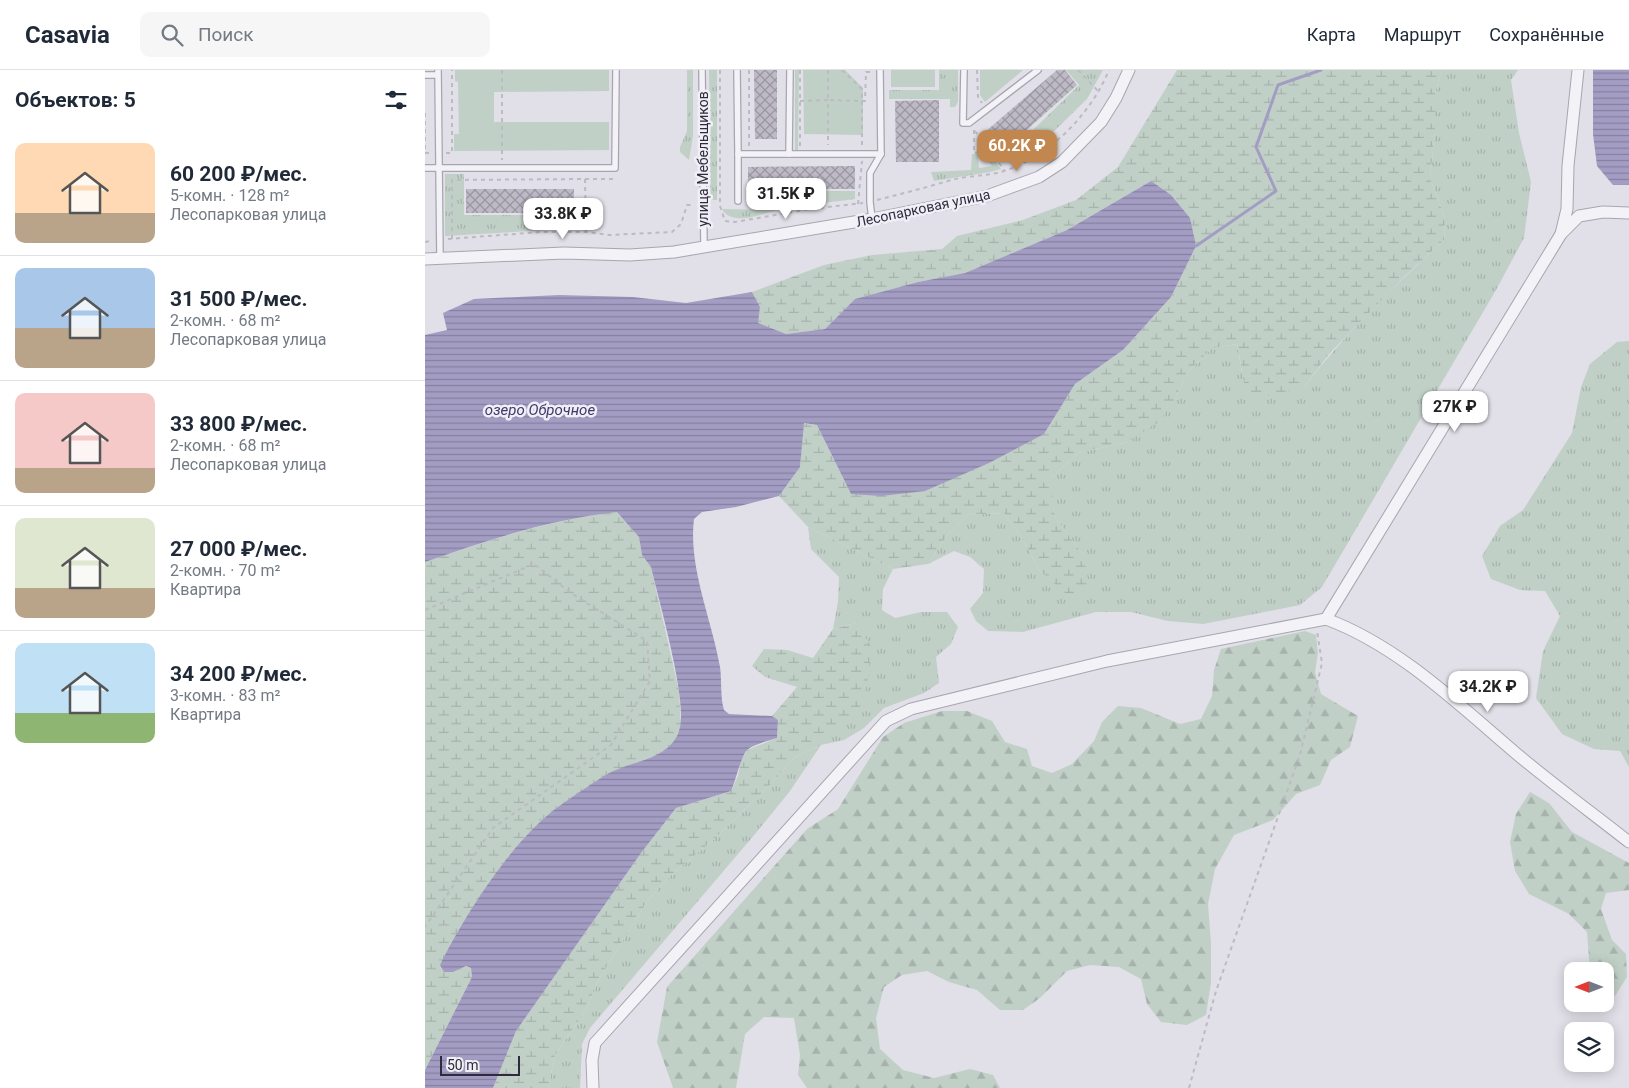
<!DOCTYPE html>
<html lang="ru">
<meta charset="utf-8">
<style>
body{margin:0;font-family:Roboto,sans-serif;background:#f6f6f7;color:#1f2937;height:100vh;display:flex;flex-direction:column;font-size:19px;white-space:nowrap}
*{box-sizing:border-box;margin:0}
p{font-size:16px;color:#747a83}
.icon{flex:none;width:28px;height:28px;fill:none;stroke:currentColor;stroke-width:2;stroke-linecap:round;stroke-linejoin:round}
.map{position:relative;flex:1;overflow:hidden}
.side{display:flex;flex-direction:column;background:#fff;width:425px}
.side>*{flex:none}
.needle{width:32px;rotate:270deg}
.fabs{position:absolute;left:1139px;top:892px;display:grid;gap:10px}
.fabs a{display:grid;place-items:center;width:50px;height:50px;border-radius:10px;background:#fff;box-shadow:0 2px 12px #0003;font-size:25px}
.scale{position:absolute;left:15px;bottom:12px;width:80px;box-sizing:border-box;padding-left:5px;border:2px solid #2f2a3d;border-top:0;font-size:14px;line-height:18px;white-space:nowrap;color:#2f2a3d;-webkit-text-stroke:4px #f0eff5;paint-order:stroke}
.price{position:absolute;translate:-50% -42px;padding:0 11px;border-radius:10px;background:#fff;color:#222;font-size:16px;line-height:32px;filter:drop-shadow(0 1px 2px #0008)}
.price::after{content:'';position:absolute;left:50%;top:30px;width:15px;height:11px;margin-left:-8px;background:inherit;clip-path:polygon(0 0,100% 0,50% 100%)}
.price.on{background:#c2874e;color:#fff}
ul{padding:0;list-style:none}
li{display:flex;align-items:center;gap:15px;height:125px;padding:0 15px}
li+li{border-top:1px solid #e0e1e3}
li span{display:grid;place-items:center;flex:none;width:140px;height:100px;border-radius:10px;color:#555}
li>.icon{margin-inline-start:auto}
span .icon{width:60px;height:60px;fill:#fffc;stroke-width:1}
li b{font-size:21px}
h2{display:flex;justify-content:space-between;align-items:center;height:60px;padding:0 15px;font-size:21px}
header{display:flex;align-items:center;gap:30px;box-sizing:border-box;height:70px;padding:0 25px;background:#fff;border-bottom:1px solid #e0e1e3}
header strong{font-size:24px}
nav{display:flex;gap:28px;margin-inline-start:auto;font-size:18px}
.search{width:350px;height:45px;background:#f6f6f7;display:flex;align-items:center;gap:12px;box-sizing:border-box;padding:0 18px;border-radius:10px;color:#747a83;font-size:19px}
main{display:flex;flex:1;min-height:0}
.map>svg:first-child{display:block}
.grass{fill:url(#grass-tufts)}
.forest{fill:url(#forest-firs)}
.wetland{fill:url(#wetland-marsh)}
.park{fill:#c1d0c7}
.water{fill:url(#water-rules)}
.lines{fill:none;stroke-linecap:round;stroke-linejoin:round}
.stream{stroke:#a39dc4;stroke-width:3}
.building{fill:url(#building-cross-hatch)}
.service-casing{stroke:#a8a5b1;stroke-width:8}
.minor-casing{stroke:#a8a5b1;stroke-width:13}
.path{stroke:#bcbac2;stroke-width:2;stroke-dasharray:4 4;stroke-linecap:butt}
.service{stroke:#f3f2f6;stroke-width:5.5}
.minor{stroke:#f3f2f6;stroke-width:11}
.labels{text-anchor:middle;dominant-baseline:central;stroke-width:5;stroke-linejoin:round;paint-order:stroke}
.street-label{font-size:14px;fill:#2f2a3d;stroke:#f0eff5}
.water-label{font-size:15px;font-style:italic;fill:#42376d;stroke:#f0eff5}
</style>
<header>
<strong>Casavia</strong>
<div class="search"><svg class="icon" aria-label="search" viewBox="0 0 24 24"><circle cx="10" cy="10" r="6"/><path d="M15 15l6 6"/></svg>Поиск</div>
<nav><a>Карта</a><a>Маршрут</a><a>Сохранённые</a></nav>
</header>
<main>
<section class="side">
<h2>Объектов: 5<svg class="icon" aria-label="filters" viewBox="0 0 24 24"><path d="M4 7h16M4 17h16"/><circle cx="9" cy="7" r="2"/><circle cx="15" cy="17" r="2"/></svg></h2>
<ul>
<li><span style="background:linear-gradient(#ffd9b3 70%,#b9a48a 0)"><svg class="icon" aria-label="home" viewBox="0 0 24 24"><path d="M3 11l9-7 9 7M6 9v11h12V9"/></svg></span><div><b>60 200 ₽/мес.</b><p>5-комн. · 128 m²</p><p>Лесопарковая улица</p></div></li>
<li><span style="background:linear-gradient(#a9c7e8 60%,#b9a48a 0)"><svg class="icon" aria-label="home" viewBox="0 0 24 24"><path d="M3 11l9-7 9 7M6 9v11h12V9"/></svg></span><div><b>31 500 ₽/мес.</b><p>2-комн. · 68 m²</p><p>Лесопарковая улица</p></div></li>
<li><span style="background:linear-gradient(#f6c9c9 75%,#b9a48a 0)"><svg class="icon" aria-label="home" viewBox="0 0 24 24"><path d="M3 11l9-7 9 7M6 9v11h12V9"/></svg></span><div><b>33 800 ₽/мес.</b><p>2-комн. · 68 m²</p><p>Лесопарковая улица</p></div></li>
<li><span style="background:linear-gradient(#dfe7d0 70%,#b9a48a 0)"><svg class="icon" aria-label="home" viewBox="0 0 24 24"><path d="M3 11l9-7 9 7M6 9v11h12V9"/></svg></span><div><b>27 000 ₽/мес.</b><p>2-комн. · 70 m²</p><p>Квартира</p></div></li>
<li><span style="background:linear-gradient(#bfe0f5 70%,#8fb573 0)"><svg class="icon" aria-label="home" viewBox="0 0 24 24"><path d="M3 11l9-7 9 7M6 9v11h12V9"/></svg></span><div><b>34 200 ₽/мес.</b><p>3-комн. · 83 m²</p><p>Квартира</p></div></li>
</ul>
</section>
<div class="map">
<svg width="1204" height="1018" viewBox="0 0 1204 1018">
<defs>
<pattern id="grass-tufts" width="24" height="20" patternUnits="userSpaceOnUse" patternTransform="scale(1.25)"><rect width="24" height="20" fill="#c1d0c7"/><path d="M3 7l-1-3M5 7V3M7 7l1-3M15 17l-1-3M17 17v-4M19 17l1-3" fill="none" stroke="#a6b3ac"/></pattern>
<pattern id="forest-firs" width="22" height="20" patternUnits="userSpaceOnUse" patternTransform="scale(1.25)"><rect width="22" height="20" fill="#c1d0c7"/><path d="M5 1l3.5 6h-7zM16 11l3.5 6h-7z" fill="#a6b3ac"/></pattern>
<pattern id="wetland-marsh" width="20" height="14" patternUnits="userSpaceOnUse" patternTransform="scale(1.25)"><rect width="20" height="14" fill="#c1d0c7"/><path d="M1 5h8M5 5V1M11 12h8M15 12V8" fill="none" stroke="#a6b3ac"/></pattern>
<pattern id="water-rules" width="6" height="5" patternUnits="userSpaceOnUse" patternTransform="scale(1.25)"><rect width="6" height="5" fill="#a39dc4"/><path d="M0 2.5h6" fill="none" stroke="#8580a0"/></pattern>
<pattern id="building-cross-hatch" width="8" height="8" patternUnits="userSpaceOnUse" patternTransform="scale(1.25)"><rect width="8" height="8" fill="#bdbac6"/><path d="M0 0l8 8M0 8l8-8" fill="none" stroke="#9a97a2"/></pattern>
</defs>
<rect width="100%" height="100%" fill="#e1dfe7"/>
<g class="grass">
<polygon points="262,0 268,0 268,66 264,90 255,82 255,77 262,61"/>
<polygon points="284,0 292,0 292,130 285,130"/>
<polygon points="370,0 374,0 373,81 370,81"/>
<polygon points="514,0 533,0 533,32 530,37 525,37 525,29 464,29 464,20 514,20"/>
<polygon points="641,0 678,0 662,29 618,72 608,60 654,15"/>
<path d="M 1017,0 L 1093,0 L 1086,10 L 1094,63 L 1106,112 L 1099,168 L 1071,220 L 897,517 L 875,535 L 778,554 L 743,551 L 706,542 L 671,542 L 598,562 L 563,561 L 551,551 L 545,539 L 558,523 L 559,499 L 545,487 L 529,481 L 503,494 L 523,464 L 543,445 L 579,443 L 599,471 L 614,500 L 647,528 L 659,486 L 630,447 L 624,410 L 653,383 L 702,372 L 750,329 L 762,303 L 787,278 L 812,274 L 817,302 L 879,317 C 920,264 969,216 1019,170 L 1020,148 L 1005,108 L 1010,62 L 1010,23 Z"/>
<polygon points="562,80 576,99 565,102 509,111 506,102 546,100 547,84 553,84 554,98 567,96 558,84"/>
<polygon points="20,104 39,104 39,145 158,145 158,158 20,166"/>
<polygon points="323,121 430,121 430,129 374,136 322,134"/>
<path d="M 297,139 L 353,140 C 337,144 307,157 297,139 Z"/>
<polygon points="1204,271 1204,697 1195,681 1169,679 1137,664 1111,628 1118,581 1135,546 1120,521 1095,520 1066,509 1057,486 1075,456 1098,440 1147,363 1156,317 1165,294 1192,272"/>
<polygon points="383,457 468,499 458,519 457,540 470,548 496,542 522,542 533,557 526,574 511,587 514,613 499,623 459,638 439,658 419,670 396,675 365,721 330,764 165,958 157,974 155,1018 123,1018 130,985 161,940 174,909 223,830 246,805 287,771 344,716 370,687 396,675 431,553 408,559 413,532 414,507 386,479"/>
</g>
<g class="forest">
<polygon points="880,561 891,565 893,583 890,602 896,624 933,646 925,677 906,690 895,715 871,724 848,750 809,765 790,799 783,834 786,873 786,913 781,945 762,955 736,952 722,934 716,909 694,897 665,895 642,901 615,928 598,940 575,940 552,920 524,912 502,901 477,905 459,917 451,948 455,979 478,1000 509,1008 545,999 568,1005 575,1018 382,1018 373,1005 375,985 369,948 339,947 320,964 311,1018 248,1018 232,972 242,917 382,759 413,739 458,667 479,653 517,641 542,641 567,651 580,672 602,679 607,696 627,703 647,694 669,671 677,652 693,636 716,638 755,654 776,649 787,626 789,600 796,579"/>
<polygon points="1105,722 1124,733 1147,762 1204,793 1204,820 1181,823 1176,839 1187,870 1201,884 1202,907 1190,926 1180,922 1180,901 1165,901 1162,862 1144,844 1104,824 1090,801 1085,772 1091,744"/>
</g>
<g class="wetland">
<polygon points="752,0 1017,0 1010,23 1010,62 1005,108 1020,148 1019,170 981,205 905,283 879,317 842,326 821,323 812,274 787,278 762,303 750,329 734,352 702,372 653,383 625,409 630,447 659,486 664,515 647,529 614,500 599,471 579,443 543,445 523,464 503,494 468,499 383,457 354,426 375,397 378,353 392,355 426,424 619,364 650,314 698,280 746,227 771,176 726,111 642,160 540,203 493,212 430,229 400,259 361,264 332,253 335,237 327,222 399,195 447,185 517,179 532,166 598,150 651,130 693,97"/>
<path d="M 192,441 L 214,467 L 217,485 L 226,497 L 254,621 L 256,656 L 249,673 L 234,684 L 181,705 L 28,902 L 40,896 L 46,898 L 47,907 L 0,1000 L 0,492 C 63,470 126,450 192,441 Z"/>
<polygon points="431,553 446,576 443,609 437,634 417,657 396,675 370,687 344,716 287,771 246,805 223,830 174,909 161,940 130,985 123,1018 68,1018 91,961 216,783 251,738 306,721 313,706 316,689 322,680 352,668 353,650 347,646 372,617 340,607 327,596 339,579 362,580 388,588 408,559"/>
</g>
<g class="park">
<polygon points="30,0 184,0 184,21 69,22 69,52 184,52 184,80 29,81 29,64 34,64 33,12 30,11"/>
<polygon points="378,0 420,0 438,18 438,65 379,64"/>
<rect x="466" y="0" width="44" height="17"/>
<polygon points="555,0 597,0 597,1 560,32 555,25"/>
</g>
<g class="water">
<polygon points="1168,0 1204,0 1204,115 1188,115 1172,96 1168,64"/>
<path d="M 726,111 L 746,125 L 765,148 L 771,176 L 746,227 L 698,280 L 650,314 L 619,364 L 564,393 L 500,421 L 456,426 L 426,424 L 392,355 L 379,353 L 375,397 L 354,426 L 311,437 L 277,442 L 269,449 C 263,497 287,550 295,597 C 297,611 295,626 299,640 L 304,644 L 347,646 L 353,650 L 352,668 C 343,671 329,674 322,680 C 316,686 311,710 306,721 L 251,738 L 216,783 L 91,961 L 68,1018 L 0,1018 L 0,1000 L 47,907 L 46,898 L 41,896 L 28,902 L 19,902 L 15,895 C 37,850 78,786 115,752 C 133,735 158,720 179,706 C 204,690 248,691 255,657 C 262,628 234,531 226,497 L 217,485 L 214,467 L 192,442 C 126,449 63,470 0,492 L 0,265 L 22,260 L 18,243 L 49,229 L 134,225 L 208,227 L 261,233 L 327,222 L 335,237 L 333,253 L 361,264 L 400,259 L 430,229 L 493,212 L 540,203 L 642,160 Z"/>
</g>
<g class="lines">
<polyline class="stream" points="771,176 851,121 831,77 853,15 896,0"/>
</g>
<g class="building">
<polygon points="329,0 352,0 352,69 330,69"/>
<polygon points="632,0 640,0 652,15 577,82 560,62"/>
<polygon points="514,30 514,92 471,92 470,31"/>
<polygon points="430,96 430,119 323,119 323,97"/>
<rect x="41" y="119" width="108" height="24"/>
</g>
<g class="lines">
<defs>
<g id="service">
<polyline points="13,0 15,188"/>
<polyline points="277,0 279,178"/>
<polyline points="312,0 313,84 364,84"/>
<polyline points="365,0 364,84 456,84"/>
<polyline points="539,0 538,53 544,53 613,0"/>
<polyline points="0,5 12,5"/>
<polyline points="313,84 313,131"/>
<polyline points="0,98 190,98 191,0"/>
<polyline points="447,149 445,132 445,103 456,84 455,0"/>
</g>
<g id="minor">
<polyline points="1136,164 1142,139 1143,96 1153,0"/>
<polyline points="0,189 139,183 205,185 249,182 447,149 562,126 614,107 637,92 676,52 691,28 704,0"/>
<polyline points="901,549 1136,164 1154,146 1178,142 1204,143"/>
<path d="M 168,1018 L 167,990 L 170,973 L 461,651 L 486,639 L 682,591 L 901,549 C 974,576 1034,635 1093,685 C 1129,715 1167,743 1204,772"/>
</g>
</defs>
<use href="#service" class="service-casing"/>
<use href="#minor" class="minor-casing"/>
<g class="path">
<polyline points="77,0 77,90"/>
<polyline points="295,0 295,136 300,151 310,152 385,139 438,133"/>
<polyline points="324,0 324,76"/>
<polyline points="403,0 403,30 437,31 437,76"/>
<polyline points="417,0 437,19 437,30"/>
<polyline points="552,0 553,27 557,33"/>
<polyline points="653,0 674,22"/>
<polyline points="375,31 403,30 403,75"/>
<polyline points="437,31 440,31 441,2 446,2"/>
<polyline points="0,43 0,83"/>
<polyline points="549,60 549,83 556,82 563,78"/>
<polyline points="550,61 580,101"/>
<polyline points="375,76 375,0"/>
<polyline points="0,83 6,83"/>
<polyline points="21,83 27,83 27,0"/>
<polyline points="160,109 187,109 187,106"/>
<path d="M 452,130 C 476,124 499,118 523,111 C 541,105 561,107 579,101 C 625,86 666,44 684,0"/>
<polyline points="433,134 437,91"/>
<polyline points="23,169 116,162 161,162 184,165 247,162 256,154 262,135 266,135"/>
<polyline points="27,169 27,110 160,109 161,162"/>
<polyline points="0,172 6,171"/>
<polyline points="0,540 109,494 146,523 222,571 225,611 186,675 68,758 0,857"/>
<polyline points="764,1018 791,921 875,685 897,593 892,561"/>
</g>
<use href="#service" class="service"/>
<use href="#minor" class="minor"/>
</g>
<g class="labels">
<g class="street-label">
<text transform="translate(278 89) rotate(-90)">улица Мебельщиков</text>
<text transform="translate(498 138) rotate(-12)">Лесопарковая улица</text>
</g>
<g class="water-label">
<text x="115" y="340">озеро Оброчное</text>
</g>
</g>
</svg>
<div class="fabs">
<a><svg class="needle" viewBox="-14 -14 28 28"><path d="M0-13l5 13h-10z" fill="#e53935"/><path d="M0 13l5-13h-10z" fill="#747a83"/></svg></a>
<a><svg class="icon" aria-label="layers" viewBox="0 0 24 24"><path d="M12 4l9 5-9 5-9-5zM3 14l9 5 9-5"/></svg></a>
</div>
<div class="scale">50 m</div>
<b class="price on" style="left:592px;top:102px">60.2K ₽</b>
<b class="price" style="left:361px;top:150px">31.5K ₽</b>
<b class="price" style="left:138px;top:170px">33.8K ₽</b>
<b class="price" style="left:1030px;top:363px">27K ₽</b>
<b class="price" style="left:1063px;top:643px">34.2K ₽</b>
</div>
</main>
